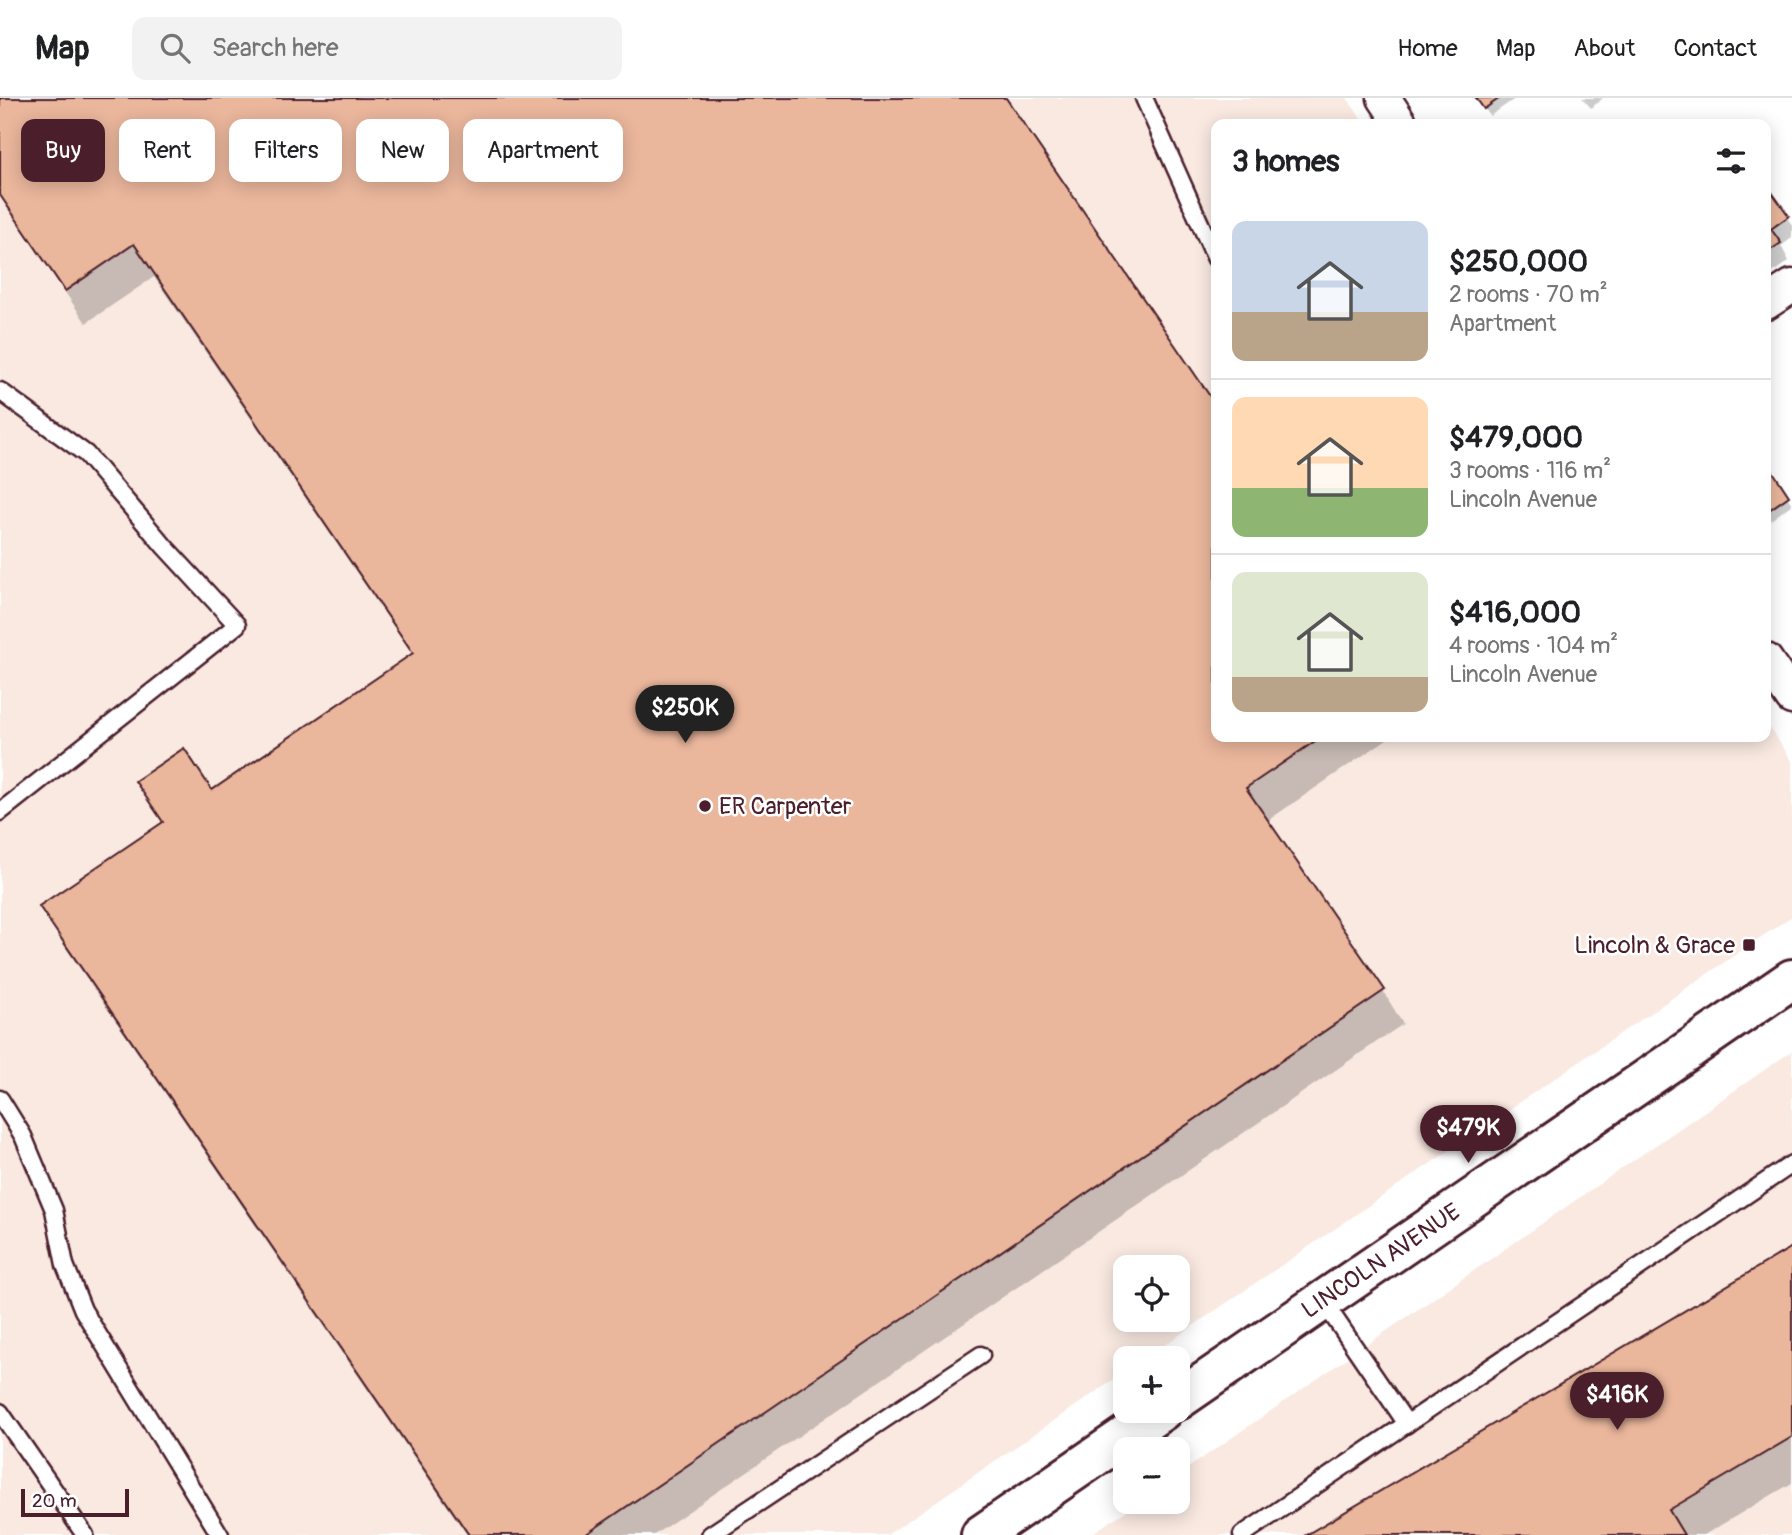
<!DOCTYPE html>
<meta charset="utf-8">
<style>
body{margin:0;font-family:Pangolin,sans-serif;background:#f2f2f2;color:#202124;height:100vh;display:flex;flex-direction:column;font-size:26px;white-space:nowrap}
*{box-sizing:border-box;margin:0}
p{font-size:23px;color:#757577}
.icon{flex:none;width:38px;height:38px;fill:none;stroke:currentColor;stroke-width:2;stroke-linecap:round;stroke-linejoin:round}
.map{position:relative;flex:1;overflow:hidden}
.sheet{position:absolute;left:1211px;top:21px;width:560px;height:623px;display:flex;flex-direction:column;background:#fff;border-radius:14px;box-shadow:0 4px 18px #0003}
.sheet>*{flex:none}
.banner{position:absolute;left:21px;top:21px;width:665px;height:63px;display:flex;gap:14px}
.buttons{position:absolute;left:1113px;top:1157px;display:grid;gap:14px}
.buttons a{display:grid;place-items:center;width:77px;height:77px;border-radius:14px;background:#fff;box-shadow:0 4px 18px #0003;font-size:35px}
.scale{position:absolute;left:21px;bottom:18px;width:108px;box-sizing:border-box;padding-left:7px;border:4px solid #4a1f2b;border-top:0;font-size:19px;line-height:24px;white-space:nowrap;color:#4a1f2b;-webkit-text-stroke:5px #fff;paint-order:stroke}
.price{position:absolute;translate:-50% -60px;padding:0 16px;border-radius:24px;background:#4a1f2b;color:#fff;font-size:23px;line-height:46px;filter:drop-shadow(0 2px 4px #0008)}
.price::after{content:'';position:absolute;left:50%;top:42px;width:21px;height:16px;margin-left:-10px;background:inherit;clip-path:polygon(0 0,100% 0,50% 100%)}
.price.active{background:#222;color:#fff}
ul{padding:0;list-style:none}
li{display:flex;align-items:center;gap:21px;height:175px;padding:0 21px}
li+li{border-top:2px solid #e0e0e0}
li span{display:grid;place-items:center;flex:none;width:196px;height:140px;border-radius:14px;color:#555}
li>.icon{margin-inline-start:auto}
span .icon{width:84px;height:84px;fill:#fffc;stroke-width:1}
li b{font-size:30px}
h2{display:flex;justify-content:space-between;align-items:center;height:84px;padding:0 21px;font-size:30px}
.tag{padding:0 24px;border-radius:14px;background:#fff;box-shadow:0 4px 18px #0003;font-size:24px;line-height:63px}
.tag.active{background:#4a1f2b;color:#fff}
header{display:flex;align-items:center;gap:42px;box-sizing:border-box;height:98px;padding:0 35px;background:#fff;border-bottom:2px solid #e0e0e0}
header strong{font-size:33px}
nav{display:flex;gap:38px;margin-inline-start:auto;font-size:24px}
.search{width:490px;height:63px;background:#f2f2f2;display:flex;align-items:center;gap:18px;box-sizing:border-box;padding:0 24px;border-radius:14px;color:#757577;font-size:26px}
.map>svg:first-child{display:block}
.built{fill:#f9e9e1;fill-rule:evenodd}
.shadow{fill:#0003}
.building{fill:#eab69c;stroke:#4a1f2b;stroke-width:2}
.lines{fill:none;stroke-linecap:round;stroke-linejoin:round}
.lane-casing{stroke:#4a1f2b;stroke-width:21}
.street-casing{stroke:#4a1f2b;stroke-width:37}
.secondary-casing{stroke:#4a1f2b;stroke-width:44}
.lane{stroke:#fff;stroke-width:16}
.street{stroke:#fff;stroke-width:32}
.secondary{stroke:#fff;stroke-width:38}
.poi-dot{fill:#4a1f2b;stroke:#fff;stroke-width:2.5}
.labels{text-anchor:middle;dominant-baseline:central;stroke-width:5;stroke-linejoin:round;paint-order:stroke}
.poi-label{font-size:24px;fill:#4a1f2b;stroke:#fff;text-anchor:start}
.street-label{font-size:24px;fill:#4a1f2b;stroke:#fff}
</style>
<header>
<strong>Map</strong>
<div class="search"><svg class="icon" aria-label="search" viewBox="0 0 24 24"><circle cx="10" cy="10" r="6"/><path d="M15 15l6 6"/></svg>Search here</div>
<nav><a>Home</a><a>Map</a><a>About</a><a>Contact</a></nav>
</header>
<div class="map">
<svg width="1792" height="1437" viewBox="0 0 1792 1437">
<rect width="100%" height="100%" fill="#fff"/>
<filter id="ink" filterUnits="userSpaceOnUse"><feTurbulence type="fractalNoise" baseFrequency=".0143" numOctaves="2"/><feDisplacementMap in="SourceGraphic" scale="14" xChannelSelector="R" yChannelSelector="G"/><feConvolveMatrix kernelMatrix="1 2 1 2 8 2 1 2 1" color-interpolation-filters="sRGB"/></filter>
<g filter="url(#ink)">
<g class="built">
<path d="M 0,0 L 1347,0 L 1365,26 L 1216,26 L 1216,639 L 1766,639 L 1766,624 L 1792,663 L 1792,818 L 1146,1260 L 1125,1260 L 1125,1274 L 887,1437 L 0,1437 ZM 1125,1169 L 1178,1169 L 1178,1222 L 1125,1222 Z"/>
<polygon points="1792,953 1792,1437 1090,1437 1139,1404 1178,1404 1178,1377"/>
</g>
<g class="shadow">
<polygon points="0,0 1004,0 1216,310 1216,639 1390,639 1267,723 1383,893 1403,926 654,1437 467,1437 61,843 42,809 163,726 137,684 212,694 413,557 154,179 86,225 0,99"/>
<polygon points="1477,0 1516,0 1490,18"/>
<polygon points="1582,0 1603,0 1591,10"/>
<polygon points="1766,89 1792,127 1792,140 1781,148 1789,163 1766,179"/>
<polygon points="1766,367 1792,406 1766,426"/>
<polygon points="1792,1151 1792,1385 1704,1437 1309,1437"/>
</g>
<g class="building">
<polygon points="0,0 1006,0 1216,307 1216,639 1321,639 1246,690 1385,892 585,1437 469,1437 39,808 163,724 135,683 184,650 212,692 413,555 134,146 65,193 0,97"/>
<polygon points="1476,0 1500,0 1484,11"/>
<polygon points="1766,86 1789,118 1771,131 1781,145 1766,155"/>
<polygon points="1766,363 1789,398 1766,414"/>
<polygon points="1792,1149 1792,1339 1669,1412 1684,1437 1306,1437"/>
</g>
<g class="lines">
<defs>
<g id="lane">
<polyline points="1144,0 1216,161"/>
<polyline points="0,293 86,356 165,449 237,527 0,714"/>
<polyline points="0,1001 23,1038 54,1112 65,1167 83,1212 220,1437"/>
<polyline points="1323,1203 1407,1326"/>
<polyline points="0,1314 85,1437"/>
<polyline points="710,1437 981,1257"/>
<polyline points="1242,1437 1792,1066"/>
</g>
<g id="street">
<polyline points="1384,0 1401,26"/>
<polyline points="1766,205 1792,188"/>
<polyline points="1766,562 1792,600"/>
</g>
<g id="secondary">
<polyline points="1178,1302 1792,881"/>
<polyline points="981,1437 1163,1312"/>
</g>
</defs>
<use href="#lane" class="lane-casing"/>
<use href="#street" class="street-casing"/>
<use href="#secondary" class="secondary-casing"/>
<use href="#lane" class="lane"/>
<use href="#street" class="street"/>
<use href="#secondary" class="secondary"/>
</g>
</g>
<g class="poi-dot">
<circle cx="705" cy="708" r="7"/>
<rect x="1742" y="840" width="14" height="14" rx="3.5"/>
</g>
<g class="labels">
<g class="poi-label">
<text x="719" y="708">ER Carpenter</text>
<text x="1735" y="847" text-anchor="end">Lincoln &amp; Grace</text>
</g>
<g class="street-label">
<text transform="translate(1381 1163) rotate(-34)">LINCOLN AVENUE</text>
</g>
</g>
</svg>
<div class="buttons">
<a><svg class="icon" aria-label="locate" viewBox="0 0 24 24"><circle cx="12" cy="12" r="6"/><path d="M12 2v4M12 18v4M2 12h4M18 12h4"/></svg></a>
<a>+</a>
<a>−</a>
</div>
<div class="scale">20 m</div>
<b class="price active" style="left:685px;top:647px">$250K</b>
<b class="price" style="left:1468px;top:1067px">$479K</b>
<b class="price" style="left:1617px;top:1334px">$416K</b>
<div class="banner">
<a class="tag active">Buy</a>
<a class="tag">Rent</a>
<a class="tag">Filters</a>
<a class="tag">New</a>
<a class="tag">Apartment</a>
</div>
<section class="sheet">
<h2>3 homes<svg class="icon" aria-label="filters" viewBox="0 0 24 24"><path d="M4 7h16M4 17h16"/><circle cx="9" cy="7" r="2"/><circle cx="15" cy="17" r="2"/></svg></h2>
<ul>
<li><span style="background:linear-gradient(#c9d6e8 65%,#b9a48a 0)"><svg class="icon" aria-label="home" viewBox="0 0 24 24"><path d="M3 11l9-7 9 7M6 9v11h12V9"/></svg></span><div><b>$250,000</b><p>2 rooms · 70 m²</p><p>Apartment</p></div></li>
<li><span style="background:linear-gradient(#ffd9b3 65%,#8fb573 0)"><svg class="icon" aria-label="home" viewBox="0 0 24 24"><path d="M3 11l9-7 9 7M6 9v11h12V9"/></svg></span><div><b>$479,000</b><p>3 rooms · 116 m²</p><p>Lincoln Avenue</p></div></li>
<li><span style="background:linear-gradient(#dfe7d0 75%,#b9a48a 0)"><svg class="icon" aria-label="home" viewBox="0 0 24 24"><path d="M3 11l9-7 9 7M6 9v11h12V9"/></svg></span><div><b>$416,000</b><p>4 rooms · 104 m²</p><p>Lincoln Avenue</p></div></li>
</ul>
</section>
</div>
